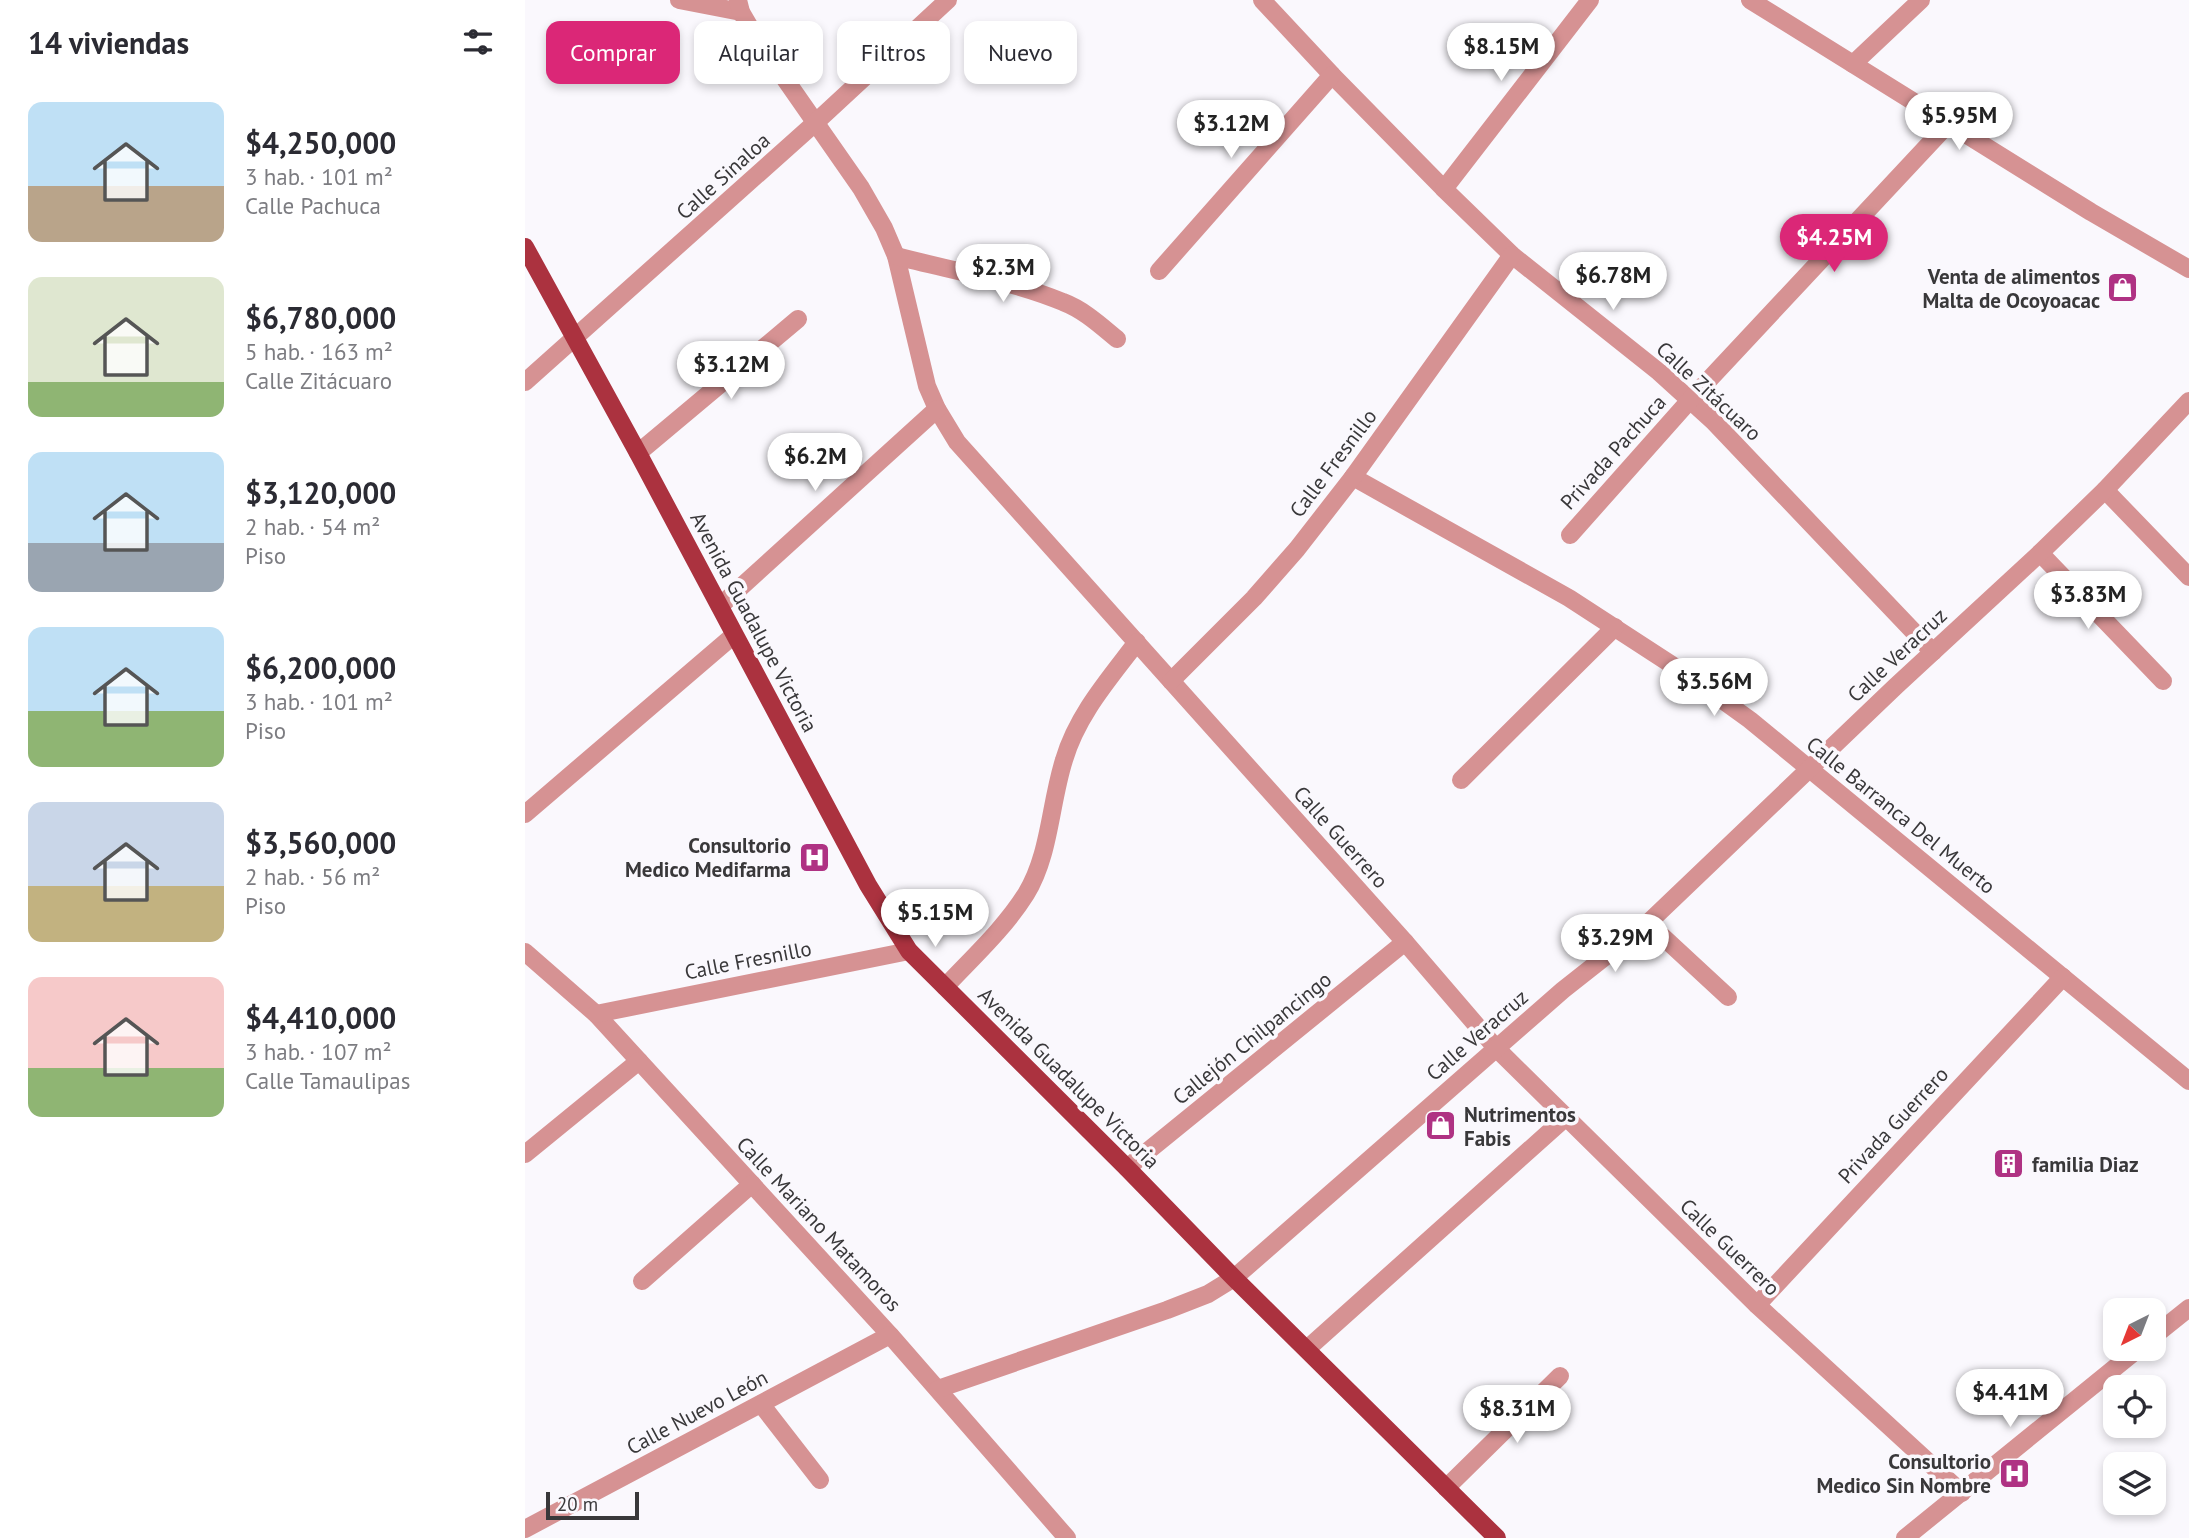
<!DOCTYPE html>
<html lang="es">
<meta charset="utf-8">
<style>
body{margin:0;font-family:"PT Sans",sans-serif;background:#f2f2f3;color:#2b2b33;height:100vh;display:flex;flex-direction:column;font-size:26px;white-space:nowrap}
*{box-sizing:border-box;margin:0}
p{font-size:23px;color:#7c7c81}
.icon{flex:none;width:38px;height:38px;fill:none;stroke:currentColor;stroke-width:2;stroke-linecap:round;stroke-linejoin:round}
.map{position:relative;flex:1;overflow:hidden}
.sheet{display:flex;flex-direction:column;background:#fff;width:525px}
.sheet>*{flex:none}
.hud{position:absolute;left:21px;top:21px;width:665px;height:63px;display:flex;gap:14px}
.needle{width:46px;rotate:222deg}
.tools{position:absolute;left:1578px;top:1298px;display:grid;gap:14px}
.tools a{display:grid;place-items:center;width:63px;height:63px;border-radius:14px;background:#fff;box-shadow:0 4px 10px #0003;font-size:35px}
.scale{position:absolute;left:21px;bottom:18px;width:93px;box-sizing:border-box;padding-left:7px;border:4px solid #39383a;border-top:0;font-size:19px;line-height:24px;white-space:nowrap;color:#39383a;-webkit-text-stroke:5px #faf8fd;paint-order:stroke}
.price{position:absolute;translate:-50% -60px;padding:0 16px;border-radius:24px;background:#fff;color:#222;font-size:23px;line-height:46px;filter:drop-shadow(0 2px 4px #0008)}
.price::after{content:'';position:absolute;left:50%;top:42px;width:21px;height:16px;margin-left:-10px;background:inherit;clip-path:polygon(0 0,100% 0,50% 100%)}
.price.selected{background:#db2777;color:#fff}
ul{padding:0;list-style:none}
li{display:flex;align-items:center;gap:21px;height:175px;padding:0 28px}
li span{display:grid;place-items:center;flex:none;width:196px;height:140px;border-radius:14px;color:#555}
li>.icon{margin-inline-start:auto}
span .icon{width:84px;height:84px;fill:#fffc;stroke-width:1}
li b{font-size:30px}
h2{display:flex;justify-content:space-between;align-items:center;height:84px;padding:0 28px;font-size:30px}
.pill{padding:0 24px;border-radius:14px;background:#fff;box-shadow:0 4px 10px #0003;font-size:24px;line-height:63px}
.pill.selected{background:#db2777;color:#fff}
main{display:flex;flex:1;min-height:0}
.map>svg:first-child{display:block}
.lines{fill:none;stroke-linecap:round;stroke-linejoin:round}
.minor{stroke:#d69293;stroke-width:18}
.major{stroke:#ab323f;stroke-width:18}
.labels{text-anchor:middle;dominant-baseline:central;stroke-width:7;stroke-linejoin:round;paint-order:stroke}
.street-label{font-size:21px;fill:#39383a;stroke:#faf8fd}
.poi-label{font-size:21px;font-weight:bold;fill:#39383a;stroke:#faf8fd;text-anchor:end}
</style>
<main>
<section class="sheet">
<h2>14 viviendas<svg class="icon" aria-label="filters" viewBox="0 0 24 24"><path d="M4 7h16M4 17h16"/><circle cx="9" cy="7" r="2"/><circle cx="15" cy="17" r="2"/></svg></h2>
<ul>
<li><span style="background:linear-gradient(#bfe0f5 60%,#b9a48a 0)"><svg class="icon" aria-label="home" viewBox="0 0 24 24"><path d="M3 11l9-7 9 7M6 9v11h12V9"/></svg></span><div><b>$4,250,000</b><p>3 hab. · 101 m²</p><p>Calle Pachuca</p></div></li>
<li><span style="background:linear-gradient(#dfe7d0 75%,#8fb573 0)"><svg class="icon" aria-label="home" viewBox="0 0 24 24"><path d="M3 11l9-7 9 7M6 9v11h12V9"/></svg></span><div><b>$6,780,000</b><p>5 hab. · 163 m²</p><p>Calle Zitácuaro</p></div></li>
<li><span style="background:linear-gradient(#bfe0f5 65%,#9aa5b1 0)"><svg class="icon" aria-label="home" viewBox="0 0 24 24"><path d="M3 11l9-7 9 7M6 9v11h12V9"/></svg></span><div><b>$3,120,000</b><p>2 hab. · 54 m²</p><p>Piso</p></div></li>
<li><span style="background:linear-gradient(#bfe0f5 60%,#8fb573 0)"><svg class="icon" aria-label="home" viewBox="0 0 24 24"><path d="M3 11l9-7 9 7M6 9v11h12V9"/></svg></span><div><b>$6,200,000</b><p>3 hab. · 101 m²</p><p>Piso</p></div></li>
<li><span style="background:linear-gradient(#c9d6e8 60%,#c2b280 0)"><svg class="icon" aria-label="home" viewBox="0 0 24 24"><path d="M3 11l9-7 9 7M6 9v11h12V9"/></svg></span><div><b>$3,560,000</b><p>2 hab. · 56 m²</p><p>Piso</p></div></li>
<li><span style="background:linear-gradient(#f6c9c9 65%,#8fb573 0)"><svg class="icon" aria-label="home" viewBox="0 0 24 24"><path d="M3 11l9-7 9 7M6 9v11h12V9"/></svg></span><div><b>$4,410,000</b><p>3 hab. · 107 m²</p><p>Calle Tamaulipas</p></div></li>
</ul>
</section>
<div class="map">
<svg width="1664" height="1538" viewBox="0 0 1664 1538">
<rect width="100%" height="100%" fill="#faf8fd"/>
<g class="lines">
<g class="minor">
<polyline points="154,0 216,12"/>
<polyline points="213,0 216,12 230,36 336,188 359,228 371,256 402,386 412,409 432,442 880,942 971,1048 1232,1305 1437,1493"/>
<polyline points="737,0 807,75 919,189 987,255 1134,372 1188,421 1408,652"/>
<polyline points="1225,0 1566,212 1664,269"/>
<polyline points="1328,64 1396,0"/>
<polyline points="919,189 1065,0"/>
<path d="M 371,256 C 424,270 488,281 538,302 C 559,310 575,325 592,339"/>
<polyline points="634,271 807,75"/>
<polyline points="0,382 290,123 423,0"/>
<polyline points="113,453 273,319"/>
<polyline points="828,477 1044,598 1164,676 1225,720 1664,1081"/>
<polyline points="1580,490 1664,577"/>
<polyline points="1045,535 1165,400 1424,123"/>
<polyline points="1515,553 1638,681"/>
<polyline points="195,606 412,409"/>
<polyline points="646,681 729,598 772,549 828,477 987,255"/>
<polyline points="936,780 1090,627"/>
<polyline points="0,814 209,635"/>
<polyline points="1123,923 1203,997"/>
<polyline points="0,952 71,1014 365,1335 542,1538"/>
<path d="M 420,987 C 447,958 479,929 501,894 C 525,855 525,804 539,760 C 552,715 584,679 612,642"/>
<polyline points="71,1014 384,951"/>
<polyline points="0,1154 114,1061"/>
<polyline points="602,1168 880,942"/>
<polyline points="117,1281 227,1184"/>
<polyline points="1232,1305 1538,977"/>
<polyline points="1629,1336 1664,1308"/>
<polyline points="782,1349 1040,1118"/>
<polyline points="413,1389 642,1310 683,1294 709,1278 1038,990 1123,923 1371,686 1515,553 1580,490 1664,401"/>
<polyline points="236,1404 295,1480"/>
<polyline points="921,1488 1035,1376"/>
<polyline points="0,1529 365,1335"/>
<polyline points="1380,1538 1613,1349"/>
</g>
<polyline class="major" points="0,247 113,453 343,885 384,951 602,1168 709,1278 972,1538"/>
</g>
<defs>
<symbol id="shop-square" viewBox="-11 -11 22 22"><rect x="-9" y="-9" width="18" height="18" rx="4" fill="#af3283" stroke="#faf8fd"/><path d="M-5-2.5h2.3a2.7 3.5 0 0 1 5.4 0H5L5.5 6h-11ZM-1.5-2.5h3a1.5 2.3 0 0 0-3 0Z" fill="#fff"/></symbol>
<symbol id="hospital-square" viewBox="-11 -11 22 22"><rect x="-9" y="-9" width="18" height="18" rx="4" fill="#af3283" stroke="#faf8fd"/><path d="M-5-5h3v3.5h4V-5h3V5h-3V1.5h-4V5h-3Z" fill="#fff"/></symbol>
<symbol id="building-square" viewBox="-11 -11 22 22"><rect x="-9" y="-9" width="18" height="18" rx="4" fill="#af3283" stroke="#faf8fd"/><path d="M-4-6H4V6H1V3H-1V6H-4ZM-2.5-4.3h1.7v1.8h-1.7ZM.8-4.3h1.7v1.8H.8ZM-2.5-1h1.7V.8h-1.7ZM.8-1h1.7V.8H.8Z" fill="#fff"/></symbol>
</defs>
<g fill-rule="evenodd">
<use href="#shop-square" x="1580" y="270" width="35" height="35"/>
<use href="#hospital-square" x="272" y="840" width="35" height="35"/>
<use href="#shop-square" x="898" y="1108" width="35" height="35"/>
<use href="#building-square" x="1466" y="1146" width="35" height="35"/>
<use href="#hospital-square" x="1472" y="1456" width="35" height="35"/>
</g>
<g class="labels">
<g class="street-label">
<text transform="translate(198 176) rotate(-42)">Calle Sinaloa</text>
<text transform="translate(1184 391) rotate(43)">Calle Zitácuaro</text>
<text transform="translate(1088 452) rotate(-48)">Privada Pachuca</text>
<text transform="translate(808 463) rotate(-53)">Calle Fresnillo</text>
<text transform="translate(229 622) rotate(62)">Avenida Guadalupe Victoria</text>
<text transform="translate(1372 655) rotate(-43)">Calle Veracruz</text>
<text transform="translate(1376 815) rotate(39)">Calle Barranca Del Muerto</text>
<text transform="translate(816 837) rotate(48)">Calle Guerrero</text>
<text transform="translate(223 960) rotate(-11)">Calle Fresnillo</text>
<text transform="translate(952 1035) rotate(-41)">Calle Veracruz</text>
<text transform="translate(727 1038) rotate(-39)">Callejón Chilpancingo</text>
<text transform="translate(544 1078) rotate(45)">Avenida Guadalupe Victoria</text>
<text transform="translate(1368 1125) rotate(-47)">Privada Guerrero</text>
<text transform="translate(294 1224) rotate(47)">Calle Mariano Matamoros</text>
<text transform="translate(1205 1247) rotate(44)">Calle Guerrero</text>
<text transform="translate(172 1412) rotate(-28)">Calle Nuevo León</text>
</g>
<g class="poi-label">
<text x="1575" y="276">Venta de alimentos<tspan x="1575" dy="24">Malta de Ocoyoacac</tspan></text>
<text x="266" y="845">Consultorio<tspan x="266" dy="24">Medico Medifarma</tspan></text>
<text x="939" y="1114" text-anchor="start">Nutrimentos<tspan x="939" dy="24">Fabis</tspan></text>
<text x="1507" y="1164" text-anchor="start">familia Diaz</text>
<text x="1466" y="1461">Consultorio<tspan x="1466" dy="24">Medico Sin Nombre</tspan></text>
</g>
</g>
</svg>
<div class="tools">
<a><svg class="needle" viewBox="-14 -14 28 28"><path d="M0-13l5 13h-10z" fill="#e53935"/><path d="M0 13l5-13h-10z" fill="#7c7c81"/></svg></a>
<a><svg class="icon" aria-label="locate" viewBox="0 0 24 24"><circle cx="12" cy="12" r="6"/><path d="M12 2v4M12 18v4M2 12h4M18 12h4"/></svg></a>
<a><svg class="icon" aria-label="layers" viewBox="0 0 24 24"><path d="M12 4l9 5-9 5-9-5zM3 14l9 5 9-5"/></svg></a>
</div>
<div class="scale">20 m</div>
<b class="price" style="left:976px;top:83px">$8.15M</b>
<b class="price" style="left:1434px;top:152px">$5.95M</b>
<b class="price" style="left:706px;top:160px">$3.12M</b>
<b class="price selected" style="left:1309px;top:274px">$4.25M</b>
<b class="price" style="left:478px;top:304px">$2.3M</b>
<b class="price" style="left:1088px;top:312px">$6.78M</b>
<b class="price" style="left:206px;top:401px">$3.12M</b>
<b class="price" style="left:290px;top:493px">$6.2M</b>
<b class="price" style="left:1563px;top:631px">$3.83M</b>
<b class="price" style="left:1189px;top:718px">$3.56M</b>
<b class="price" style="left:410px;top:949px">$5.15M</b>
<b class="price" style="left:1090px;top:974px">$3.29M</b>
<b class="price" style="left:1485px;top:1429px">$4.41M</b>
<b class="price" style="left:992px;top:1445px">$8.31M</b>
<div class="hud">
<a class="pill selected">Comprar</a>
<a class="pill">Alquilar</a>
<a class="pill">Filtros</a>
<a class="pill">Nuevo</a>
</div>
</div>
</main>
